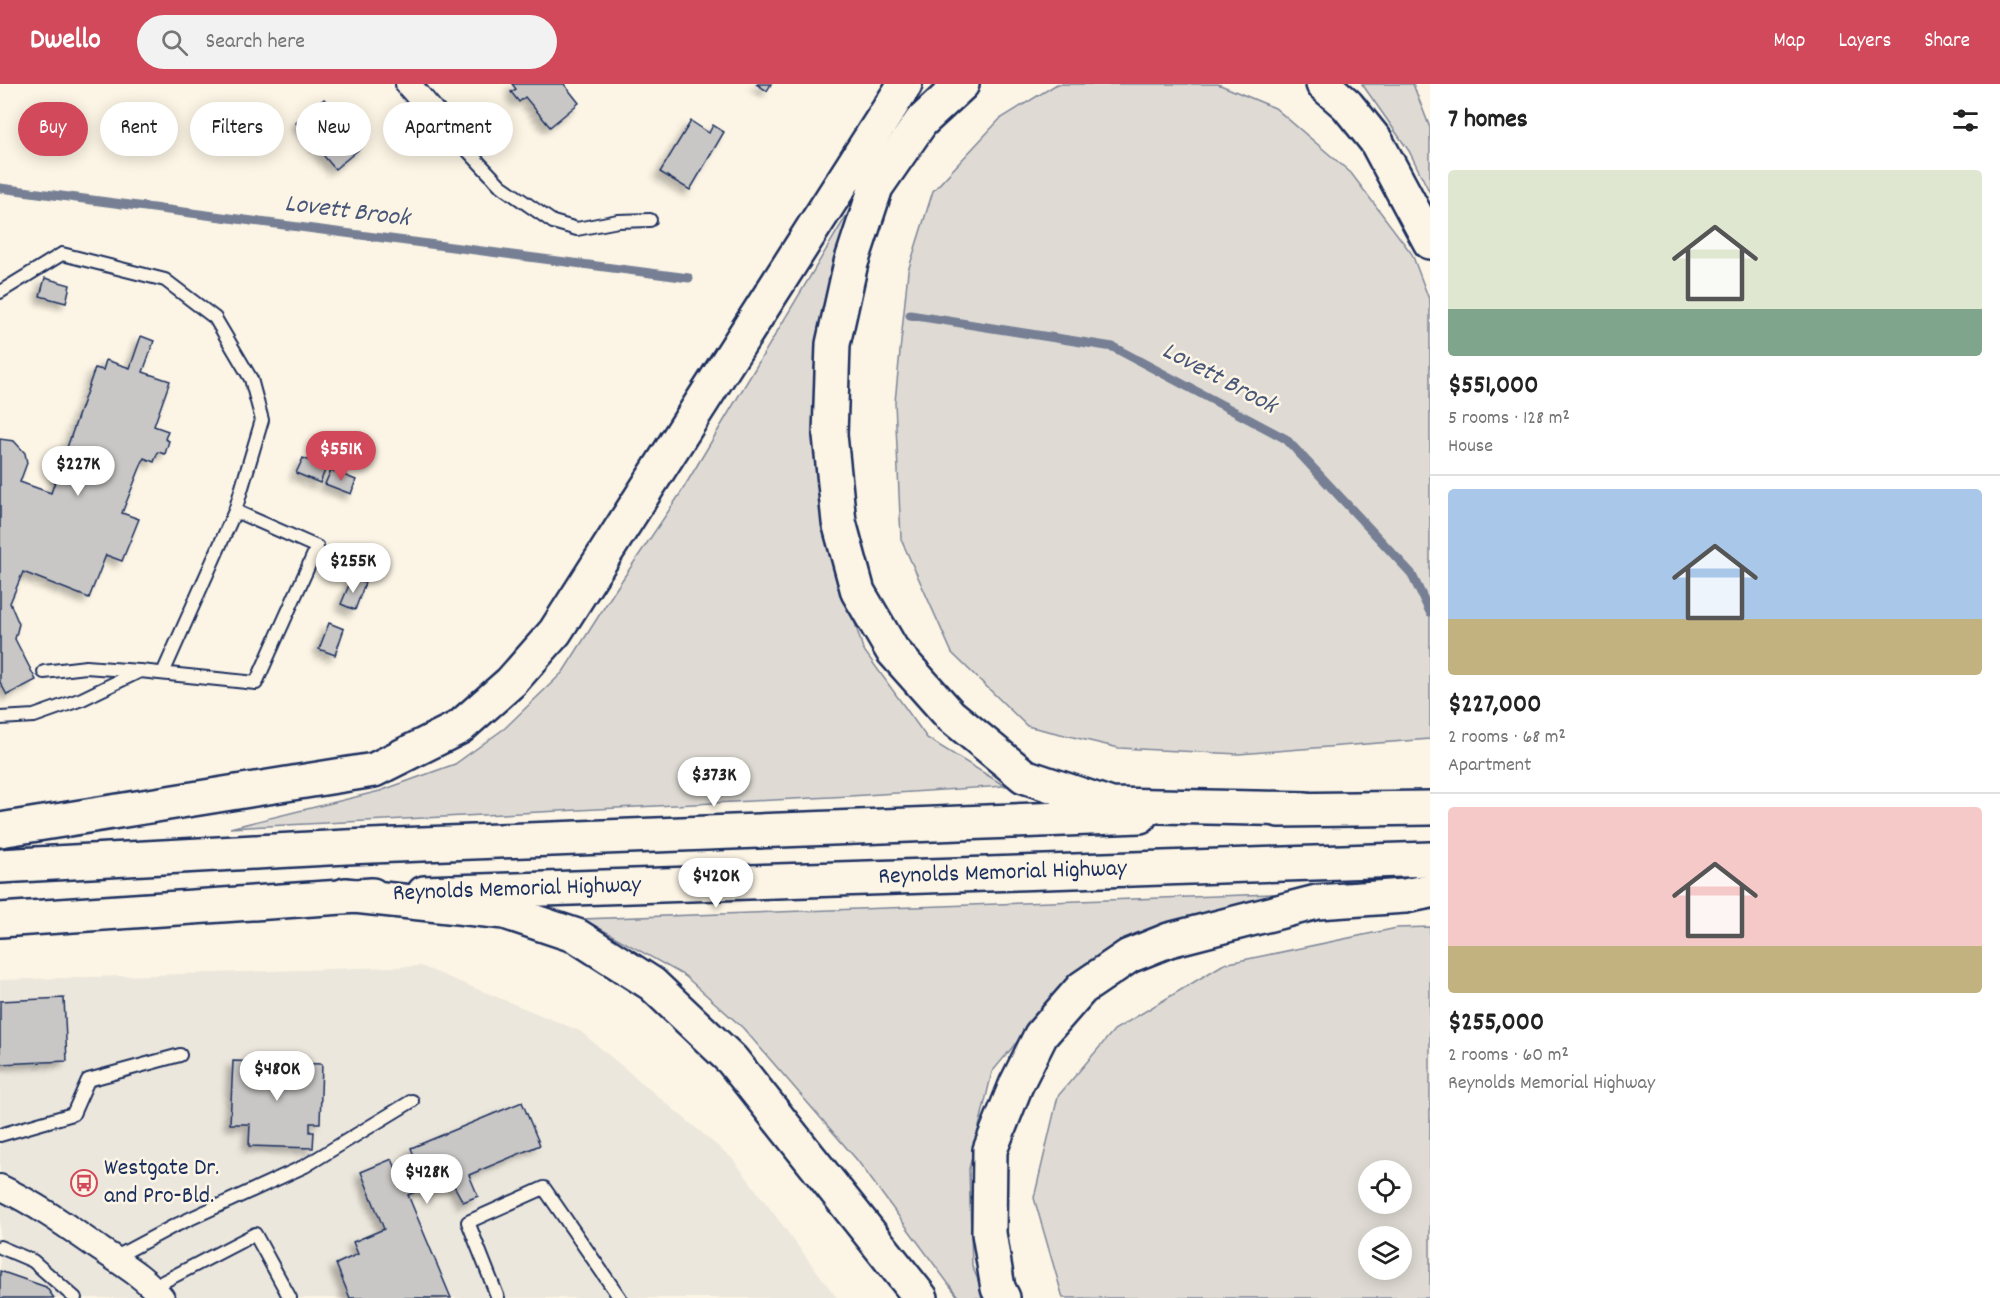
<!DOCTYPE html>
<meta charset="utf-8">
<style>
body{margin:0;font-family:Dekko,sans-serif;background:#f2f2f2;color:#222;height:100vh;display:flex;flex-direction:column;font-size:22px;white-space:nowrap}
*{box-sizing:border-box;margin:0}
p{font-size:20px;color:#767676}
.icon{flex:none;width:33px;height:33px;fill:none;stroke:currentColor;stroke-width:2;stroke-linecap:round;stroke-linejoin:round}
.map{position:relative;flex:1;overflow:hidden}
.drawer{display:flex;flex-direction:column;background:#fff;width:570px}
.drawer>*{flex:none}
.guide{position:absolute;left:18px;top:18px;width:570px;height:54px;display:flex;gap:12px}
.buttons{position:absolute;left:1358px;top:1076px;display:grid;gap:12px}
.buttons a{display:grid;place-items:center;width:54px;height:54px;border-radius:50%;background:#fff;box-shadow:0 3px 15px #0003;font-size:30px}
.price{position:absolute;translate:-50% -51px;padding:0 14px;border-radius:21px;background:#fff;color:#222;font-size:20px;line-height:39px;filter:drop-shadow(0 2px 3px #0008)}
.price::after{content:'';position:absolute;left:50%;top:36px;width:18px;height:14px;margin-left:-9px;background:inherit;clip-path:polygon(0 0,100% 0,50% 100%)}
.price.on{background:#d1495b;color:#fff}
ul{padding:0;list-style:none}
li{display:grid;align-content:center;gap:12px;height:318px;padding:0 18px}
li+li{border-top:2px solid #e0e0e0}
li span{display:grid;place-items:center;height:186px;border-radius:6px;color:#555}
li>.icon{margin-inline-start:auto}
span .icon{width:108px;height:108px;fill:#fffc;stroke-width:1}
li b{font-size:26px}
h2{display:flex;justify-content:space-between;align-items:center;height:72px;padding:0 18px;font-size:26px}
.chip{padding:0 21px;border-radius:27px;background:#fff;box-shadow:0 3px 15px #0003;font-size:21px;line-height:54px}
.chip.on{background:#d1495b;color:#fff}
header{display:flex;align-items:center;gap:36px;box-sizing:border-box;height:84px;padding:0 30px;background:#d1495b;color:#fff}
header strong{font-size:28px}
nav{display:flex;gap:33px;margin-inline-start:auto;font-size:21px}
.search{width:420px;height:54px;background:#f2f2f2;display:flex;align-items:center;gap:15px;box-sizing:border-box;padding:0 21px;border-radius:33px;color:#767676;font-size:22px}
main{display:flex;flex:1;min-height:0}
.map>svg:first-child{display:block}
.built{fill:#ece7dc}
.green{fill:#dfdbd4;stroke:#7d8599;stroke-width:1.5;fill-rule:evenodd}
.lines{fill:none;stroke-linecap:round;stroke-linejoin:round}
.stream{stroke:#767f94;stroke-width:9}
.building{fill:#c8c7c6;stroke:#1b2f5e;stroke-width:1.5;filter:url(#shadow)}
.service-casing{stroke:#1b2f5e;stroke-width:16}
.minor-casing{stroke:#1b2f5e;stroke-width:28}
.secondary-casing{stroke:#1b2f5e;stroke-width:38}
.motorway-casing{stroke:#1b2f5e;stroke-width:38}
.service{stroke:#fcf5e5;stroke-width:12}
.minor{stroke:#fcf5e5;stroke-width:24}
.secondary{stroke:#fcf5e5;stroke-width:33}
.motorway{stroke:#fcf5e5;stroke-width:33}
.labels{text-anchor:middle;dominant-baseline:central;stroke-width:5;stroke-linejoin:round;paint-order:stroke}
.street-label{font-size:24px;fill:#1b2f5e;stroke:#fcf5e5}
.poi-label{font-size:24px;fill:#1b2f5e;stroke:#fcf5e5;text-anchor:start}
.water-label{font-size:26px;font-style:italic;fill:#485779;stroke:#fcf5e5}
</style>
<header>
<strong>Dwello</strong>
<div class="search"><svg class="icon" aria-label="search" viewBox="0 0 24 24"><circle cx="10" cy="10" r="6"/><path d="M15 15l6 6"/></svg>Search here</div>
<nav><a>Map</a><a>Layers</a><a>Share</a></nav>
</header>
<main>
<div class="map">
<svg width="1430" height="1214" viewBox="0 0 1430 1214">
<defs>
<filter id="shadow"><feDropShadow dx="-5.5" dy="5.5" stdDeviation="3" flood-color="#0004"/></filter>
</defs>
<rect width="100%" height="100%" fill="#fcf5e5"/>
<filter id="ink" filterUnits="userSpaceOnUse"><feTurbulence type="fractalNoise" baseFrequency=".0167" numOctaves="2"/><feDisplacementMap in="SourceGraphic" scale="12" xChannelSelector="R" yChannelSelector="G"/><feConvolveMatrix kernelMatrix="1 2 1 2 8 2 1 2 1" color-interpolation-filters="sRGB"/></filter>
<g filter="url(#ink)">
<polygon class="built" points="421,882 580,947 733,1075 837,1214 0,1214 0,896"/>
<g class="green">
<polygon points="1057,0 1218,0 1275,24 1351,89 1412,170 1430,218 1430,655 1239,670 1119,664 1027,642 952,569 901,455 895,318 908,187 933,107 1000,35"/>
<polygon points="1362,0 1413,0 1430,44 1430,109 1409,67"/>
<polygon points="857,114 814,284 823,435 863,565 927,654 1005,702 850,712 230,744 380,707 455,680 505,644 563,588 614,508 680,410"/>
<polygon points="1299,809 1140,850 1065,900 992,988 969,1085 972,1182 986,1214 959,1214 857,1076 743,944 685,892 583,835"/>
<path d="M 1430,843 L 1430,1214 L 1063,1214 L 1034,1114 L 1058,1012 L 1114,946 L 1224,880 L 1397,844 ZM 1368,1086 L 1401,1086 L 1401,1119 L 1368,1119 ZM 1368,1152 L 1401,1152 L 1401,1185 L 1368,1185 Z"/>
</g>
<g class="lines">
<g class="stream">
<polyline points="0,104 689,194"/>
<polyline points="910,231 1113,263 1286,355 1411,489 1430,528"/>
</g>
</g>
<g class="building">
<polygon points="512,0 564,0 579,19 550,43 525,13 519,18 511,8 516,5"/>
<polygon points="756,0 771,0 767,7"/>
<polygon points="324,15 363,62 335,85 296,39"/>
<polygon points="691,37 709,49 713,41 724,48 690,106 660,88"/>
<polygon points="45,194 70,201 66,219 40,212"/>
<polygon points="141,252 154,257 143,288 170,297 154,342 168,347 165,355 169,357 165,370 158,368 154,378 144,374 122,429 139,435 122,477 106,471 89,514 23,488 10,519 19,540 15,555 36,596 7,611 0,598 0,355 14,357 25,369 27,379 20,398 51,409 95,284 103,286 106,276 130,284"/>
<polygon points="303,374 326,384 320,399 296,389"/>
<polygon points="331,386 356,396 351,410 325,400"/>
<polygon points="352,494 365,499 355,526 341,520"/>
<polygon points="329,539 344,545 335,571 319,565"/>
<polygon points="64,914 67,977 0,980 0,917"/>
<polygon points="233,977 322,980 320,1039 310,1039 310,1048 314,1048 313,1064 249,1062 250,1040 230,1040"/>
<polygon points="522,1018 540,1061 469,1091 478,1112 463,1118 452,1098 430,1107 428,1102 408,1111 451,1214 350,1214 336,1180 358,1170 353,1158 384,1145 361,1088 392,1075 399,1092 419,1084 411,1064"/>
<polygon points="0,1187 46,1203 54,1214 0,1214"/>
</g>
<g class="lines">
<defs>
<g id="service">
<polyline points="437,34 501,102 553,138 577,145 618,137 650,136"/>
<polyline points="0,208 62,170 165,196 215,234 251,295 262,336 235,427 317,463 256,599 140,587 82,615 34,632 0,634"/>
<polyline points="44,588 86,583 139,587"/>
<polyline points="163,589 235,427"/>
<polyline points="0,1051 73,1030 88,996 180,971"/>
<polyline points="0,1163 33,1177 75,1214"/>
<polyline points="114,1174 172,1143 305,1082 412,1017"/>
<polyline points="153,1203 255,1150 290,1214"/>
<polyline points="498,1214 468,1138 544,1104 620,1214"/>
</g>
<g id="minor">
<polyline points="408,0 437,34"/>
<path d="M 0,1103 C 36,1120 67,1142 100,1165 C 122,1180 145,1193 162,1214"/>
</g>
<g id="secondary">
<polyline points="1279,726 1430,724"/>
<polyline points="0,782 346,763 1140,732"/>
<path id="s1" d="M 424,809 L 1430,775"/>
<polyline points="0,836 372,811"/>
</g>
<g id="motorway">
<polyline points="962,0 921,38 876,103 851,179 833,260 830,351 839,438 858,508 892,566 950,631 1024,692 1111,721 1306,725"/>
<polyline points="1323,0 1347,21 1376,57 1430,158"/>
<polyline points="0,746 374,686 460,643 511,598 555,548 905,0"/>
<polyline points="345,811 505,828 577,852 652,900 732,976 921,1214"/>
<polyline points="1003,1214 998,1204 989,1149 990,1066 1016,1001 1041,951 1082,904 1129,872 1169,856 1317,818 1405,812 1430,807"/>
</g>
</defs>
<use href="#service" class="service-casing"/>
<use href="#minor" class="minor-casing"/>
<use href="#secondary" class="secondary-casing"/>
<use href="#motorway" class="motorway-casing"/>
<use href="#service" class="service"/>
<use href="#minor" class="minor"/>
<use href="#secondary" class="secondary"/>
<use href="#motorway" class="motorway"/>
</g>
</g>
<defs>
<symbol id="bus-ring" viewBox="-11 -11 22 22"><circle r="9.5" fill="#fcf5e5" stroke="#d1495b" stroke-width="1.5"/><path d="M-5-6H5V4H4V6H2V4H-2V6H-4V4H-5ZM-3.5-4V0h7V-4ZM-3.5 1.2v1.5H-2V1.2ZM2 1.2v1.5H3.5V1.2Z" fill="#d1495b"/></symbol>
</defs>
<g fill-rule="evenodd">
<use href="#bus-ring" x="69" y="1084" width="30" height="30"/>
</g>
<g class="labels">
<g class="street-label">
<text stroke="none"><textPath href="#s1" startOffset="579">Reynolds Memorial Highway</textPath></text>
<text transform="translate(517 806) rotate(-2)">Reynolds Memorial Highway</text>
</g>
<g class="poi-label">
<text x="104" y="1085">Westgate Dr.<tspan x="104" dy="28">and Pro-Bld.</tspan></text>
</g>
<g class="water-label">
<text transform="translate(347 128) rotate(7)">Lovett Brook</text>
<text transform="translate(1219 295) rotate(28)">Lovett Brook</text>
</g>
</g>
</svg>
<div class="buttons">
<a><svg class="icon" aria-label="locate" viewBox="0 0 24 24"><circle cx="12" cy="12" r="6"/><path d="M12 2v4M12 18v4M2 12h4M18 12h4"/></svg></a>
<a><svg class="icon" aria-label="layers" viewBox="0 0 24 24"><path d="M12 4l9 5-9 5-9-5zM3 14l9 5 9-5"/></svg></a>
</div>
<b class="price on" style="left:341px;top:398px">$551K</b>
<b class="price" style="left:78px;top:413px">$227K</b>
<b class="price" style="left:353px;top:510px">$255K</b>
<b class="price" style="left:714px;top:724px">$373K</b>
<b class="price" style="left:716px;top:825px">$420K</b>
<b class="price" style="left:277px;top:1018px">$480K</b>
<b class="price" style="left:427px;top:1121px">$428K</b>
<div class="guide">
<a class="chip on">Buy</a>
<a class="chip">Rent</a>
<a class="chip">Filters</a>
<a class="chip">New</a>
<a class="chip">Apartment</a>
</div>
</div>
<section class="drawer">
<h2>7 homes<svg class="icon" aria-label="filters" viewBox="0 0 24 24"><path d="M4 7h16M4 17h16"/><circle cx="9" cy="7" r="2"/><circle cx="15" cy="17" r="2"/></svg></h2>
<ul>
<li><span style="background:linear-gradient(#dfe7d0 75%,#7fa58c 0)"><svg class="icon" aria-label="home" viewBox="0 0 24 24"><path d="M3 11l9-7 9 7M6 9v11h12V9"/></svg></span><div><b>$551,000</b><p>5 rooms · 128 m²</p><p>House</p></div></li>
<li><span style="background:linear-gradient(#a9c7e8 70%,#c2b280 0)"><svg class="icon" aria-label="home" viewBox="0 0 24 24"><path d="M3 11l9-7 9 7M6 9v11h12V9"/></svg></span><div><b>$227,000</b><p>2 rooms · 68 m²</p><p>Apartment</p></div></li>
<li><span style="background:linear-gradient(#f6c9c9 75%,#c2b280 0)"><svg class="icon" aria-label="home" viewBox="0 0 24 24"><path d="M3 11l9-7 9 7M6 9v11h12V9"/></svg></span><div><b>$255,000</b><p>2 rooms · 60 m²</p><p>Reynolds Memorial Highway</p></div></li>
</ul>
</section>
</main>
